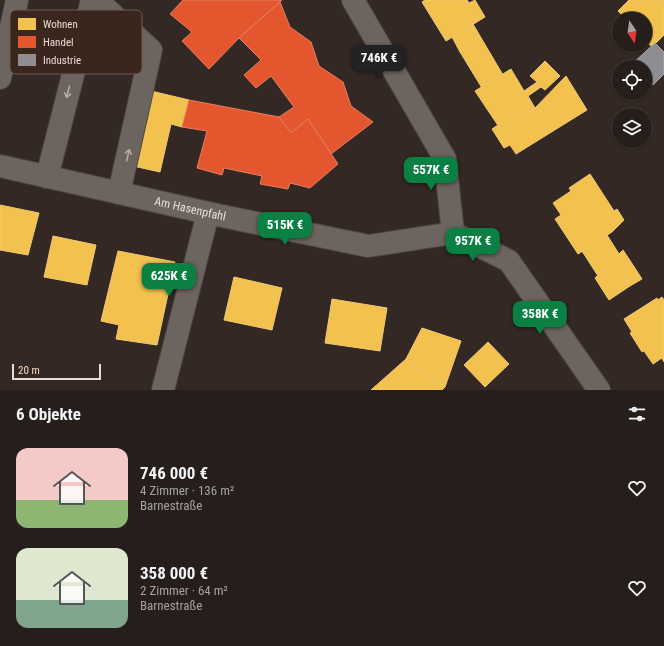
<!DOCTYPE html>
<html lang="de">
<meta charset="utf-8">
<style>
body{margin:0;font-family:"Roboto Condensed",sans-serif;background:#322b27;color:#f1f3f6;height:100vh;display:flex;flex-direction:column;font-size:15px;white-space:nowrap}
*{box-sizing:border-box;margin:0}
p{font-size:13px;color:#a4a2a2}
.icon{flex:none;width:22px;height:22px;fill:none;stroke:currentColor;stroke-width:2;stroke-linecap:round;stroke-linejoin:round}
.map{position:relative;height:390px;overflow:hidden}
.details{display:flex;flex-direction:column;background:#261e1a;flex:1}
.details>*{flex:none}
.needle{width:26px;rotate:167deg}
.buttons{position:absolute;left:612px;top:12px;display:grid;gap:8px}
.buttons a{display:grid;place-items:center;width:40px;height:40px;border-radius:50%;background:#261e1a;box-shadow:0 1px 3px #0004,0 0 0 1px #423c39;font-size:20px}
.scale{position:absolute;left:12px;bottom:10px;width:89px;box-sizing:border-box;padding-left:4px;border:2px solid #e9dcd5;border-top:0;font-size:11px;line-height:14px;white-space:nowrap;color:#e9dcd5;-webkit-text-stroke:3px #3a261c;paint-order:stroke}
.price{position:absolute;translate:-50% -34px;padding:0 9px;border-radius:8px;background:#0b8043;color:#fff;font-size:13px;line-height:26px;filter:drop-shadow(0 1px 2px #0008)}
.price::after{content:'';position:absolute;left:50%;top:24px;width:12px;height:9px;margin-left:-6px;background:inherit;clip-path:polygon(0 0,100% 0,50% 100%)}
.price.active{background:#222;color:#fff}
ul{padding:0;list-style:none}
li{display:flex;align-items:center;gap:12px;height:100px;padding:0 16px}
li span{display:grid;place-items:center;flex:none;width:112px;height:80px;border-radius:12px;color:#555}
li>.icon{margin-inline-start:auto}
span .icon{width:48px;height:48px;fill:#fffc;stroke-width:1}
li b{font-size:17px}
h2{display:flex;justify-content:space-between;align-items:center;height:48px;padding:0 16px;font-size:17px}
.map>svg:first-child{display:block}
.homes{fill:#f2c14e;stroke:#efc976}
.shops{fill:#e4572e;stroke:#e67f60}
.industry{fill:#8d8d92;stroke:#a9a5a6}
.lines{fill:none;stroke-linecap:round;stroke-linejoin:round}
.minor-casing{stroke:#4e4641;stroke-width:24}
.minor{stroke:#6c645e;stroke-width:22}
.oneway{stroke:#b7aca5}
.labels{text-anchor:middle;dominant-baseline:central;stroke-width:4;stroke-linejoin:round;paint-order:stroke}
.street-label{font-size:12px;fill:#e9dcd5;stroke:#3a261c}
.key{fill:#3a261c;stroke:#6f5d54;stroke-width:1}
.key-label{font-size:11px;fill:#e9dcd5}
</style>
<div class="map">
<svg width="664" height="390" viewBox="0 0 664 390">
<rect width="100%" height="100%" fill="#332823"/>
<g class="homes">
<polygon points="425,0 467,0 469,3 475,0 485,17 446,41 422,2"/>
<polygon points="629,0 664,0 664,35 652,47 645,40 645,19 626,19 618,11"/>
<polygon points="473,24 480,36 460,52 452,37"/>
<polygon points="480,36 503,75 482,88 460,52"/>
<polygon points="545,61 560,76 545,90 541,87 528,96 535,108 501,130 475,91 511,69 524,91 537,82 530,76"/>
<polygon points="566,76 587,110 516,154 510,145 504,148 492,129 498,125 501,130 535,108"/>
<polygon points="151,91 189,100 182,127 171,124 160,172 133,166"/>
<polygon points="590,174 614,211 617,209 624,220 612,232 578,254 555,219 561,215 553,203 571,191 569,188"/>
<polygon points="0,205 39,213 28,255 0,250"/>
<polygon points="607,235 619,254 598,276 582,251"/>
<polygon points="53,236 96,245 87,285 44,277"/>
<polygon points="623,250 631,262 620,270 630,286 609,300 595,278"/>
<polygon points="118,251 175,262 157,345 116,339 119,325 101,321"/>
<polygon points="631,262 642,279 630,286 620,270"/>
<polygon points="234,277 282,288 272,330 224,320"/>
<polygon points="662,297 664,300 664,362 662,358 653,364 644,351 642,352 630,333 632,332 624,319 657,298 658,300"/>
<polygon points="332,299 387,308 380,351 325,343"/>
<polygon points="422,328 461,341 445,387 406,359"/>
<polygon points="488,342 509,364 485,387 464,365"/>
<polygon points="406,359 445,387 442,390 371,390"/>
</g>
<g class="shops">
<polygon points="183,0 282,0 239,38 209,69 182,41 192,32 170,14"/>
<polygon points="280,2 290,27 311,42 319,66 343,82 351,106 373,122 331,154 308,119 291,133 279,117 294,107 271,76 256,88 244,75 261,60 239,38"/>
<polygon points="189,100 279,117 291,133 308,119 338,164 310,188 290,183 288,189 260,184 262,176 224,168 222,175 197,168 207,131 182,127"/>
</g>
<polygon class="industry" points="655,43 664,52 664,74 653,85 645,77 645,67 635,67 632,64"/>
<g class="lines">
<defs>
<g id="minor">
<polyline points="97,0 151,50 119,193"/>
<polyline points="353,0 445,159 453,233"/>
<polyline points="0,78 17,0"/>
<path id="s1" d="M 0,166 L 208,213 L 368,246 L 453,233"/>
<polyline points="47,177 92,0"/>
<polyline points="453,233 509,261 599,390"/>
<polyline points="163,390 208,213"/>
</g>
</defs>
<use href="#minor" class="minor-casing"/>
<use href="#minor" class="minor"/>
</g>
<defs><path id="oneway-shaft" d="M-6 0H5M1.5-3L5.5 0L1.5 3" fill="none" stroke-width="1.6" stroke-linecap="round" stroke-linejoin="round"/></defs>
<g class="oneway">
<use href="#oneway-shaft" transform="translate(68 92) rotate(104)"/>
<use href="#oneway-shaft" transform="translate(128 155) rotate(-77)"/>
</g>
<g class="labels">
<g class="street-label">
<text stroke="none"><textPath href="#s1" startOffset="195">Am Hasenpfahl</textPath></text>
</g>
</g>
<rect x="10" y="10" width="132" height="64" rx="6" class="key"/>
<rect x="18" y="18" width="18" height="12" fill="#f2c14e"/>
<rect x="18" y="36" width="18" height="12" fill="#e4572e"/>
<rect x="18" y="54" width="18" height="12" fill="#8d8d92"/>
<g class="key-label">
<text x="43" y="28">Wohnen</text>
<text x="43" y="46">Handel</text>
<text x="43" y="64">Industrie</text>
</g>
</svg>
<div class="buttons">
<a><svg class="needle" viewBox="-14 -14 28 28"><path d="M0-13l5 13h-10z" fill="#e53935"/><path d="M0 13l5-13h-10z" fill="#a4a2a2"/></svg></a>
<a><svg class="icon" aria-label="locate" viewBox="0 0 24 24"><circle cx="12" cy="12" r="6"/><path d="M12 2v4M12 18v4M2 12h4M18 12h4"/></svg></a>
<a><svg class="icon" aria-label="layers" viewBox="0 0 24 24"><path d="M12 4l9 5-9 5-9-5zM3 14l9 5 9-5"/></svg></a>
</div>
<div class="scale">20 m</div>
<b class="price active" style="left:379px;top:79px">746K €</b>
<b class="price" style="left:431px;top:191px">557K €</b>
<b class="price" style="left:285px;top:246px">515K €</b>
<b class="price" style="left:473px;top:262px">957K €</b>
<b class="price" style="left:169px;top:297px">625K €</b>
<b class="price" style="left:540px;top:335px">358K €</b>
</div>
<section class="details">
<h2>6 Objekte<svg class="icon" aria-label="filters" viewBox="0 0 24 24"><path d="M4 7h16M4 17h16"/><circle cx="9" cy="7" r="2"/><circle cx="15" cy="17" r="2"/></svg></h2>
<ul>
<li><span style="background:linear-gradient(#f6c9c9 65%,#8fb573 0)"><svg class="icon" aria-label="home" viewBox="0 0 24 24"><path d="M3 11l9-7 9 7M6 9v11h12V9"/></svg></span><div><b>746 000 €</b><p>4 Zimmer · 136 m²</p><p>Barnestraße</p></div><svg class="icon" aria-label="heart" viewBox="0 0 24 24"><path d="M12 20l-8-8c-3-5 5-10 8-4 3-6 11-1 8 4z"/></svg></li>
<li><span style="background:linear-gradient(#dfe7d0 65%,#7fa58c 0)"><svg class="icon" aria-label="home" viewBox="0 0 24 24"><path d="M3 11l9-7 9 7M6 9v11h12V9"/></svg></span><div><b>358 000 €</b><p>2 Zimmer · 64 m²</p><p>Barnestraße</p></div><svg class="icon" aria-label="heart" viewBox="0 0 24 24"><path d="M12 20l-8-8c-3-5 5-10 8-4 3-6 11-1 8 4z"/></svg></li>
</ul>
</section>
